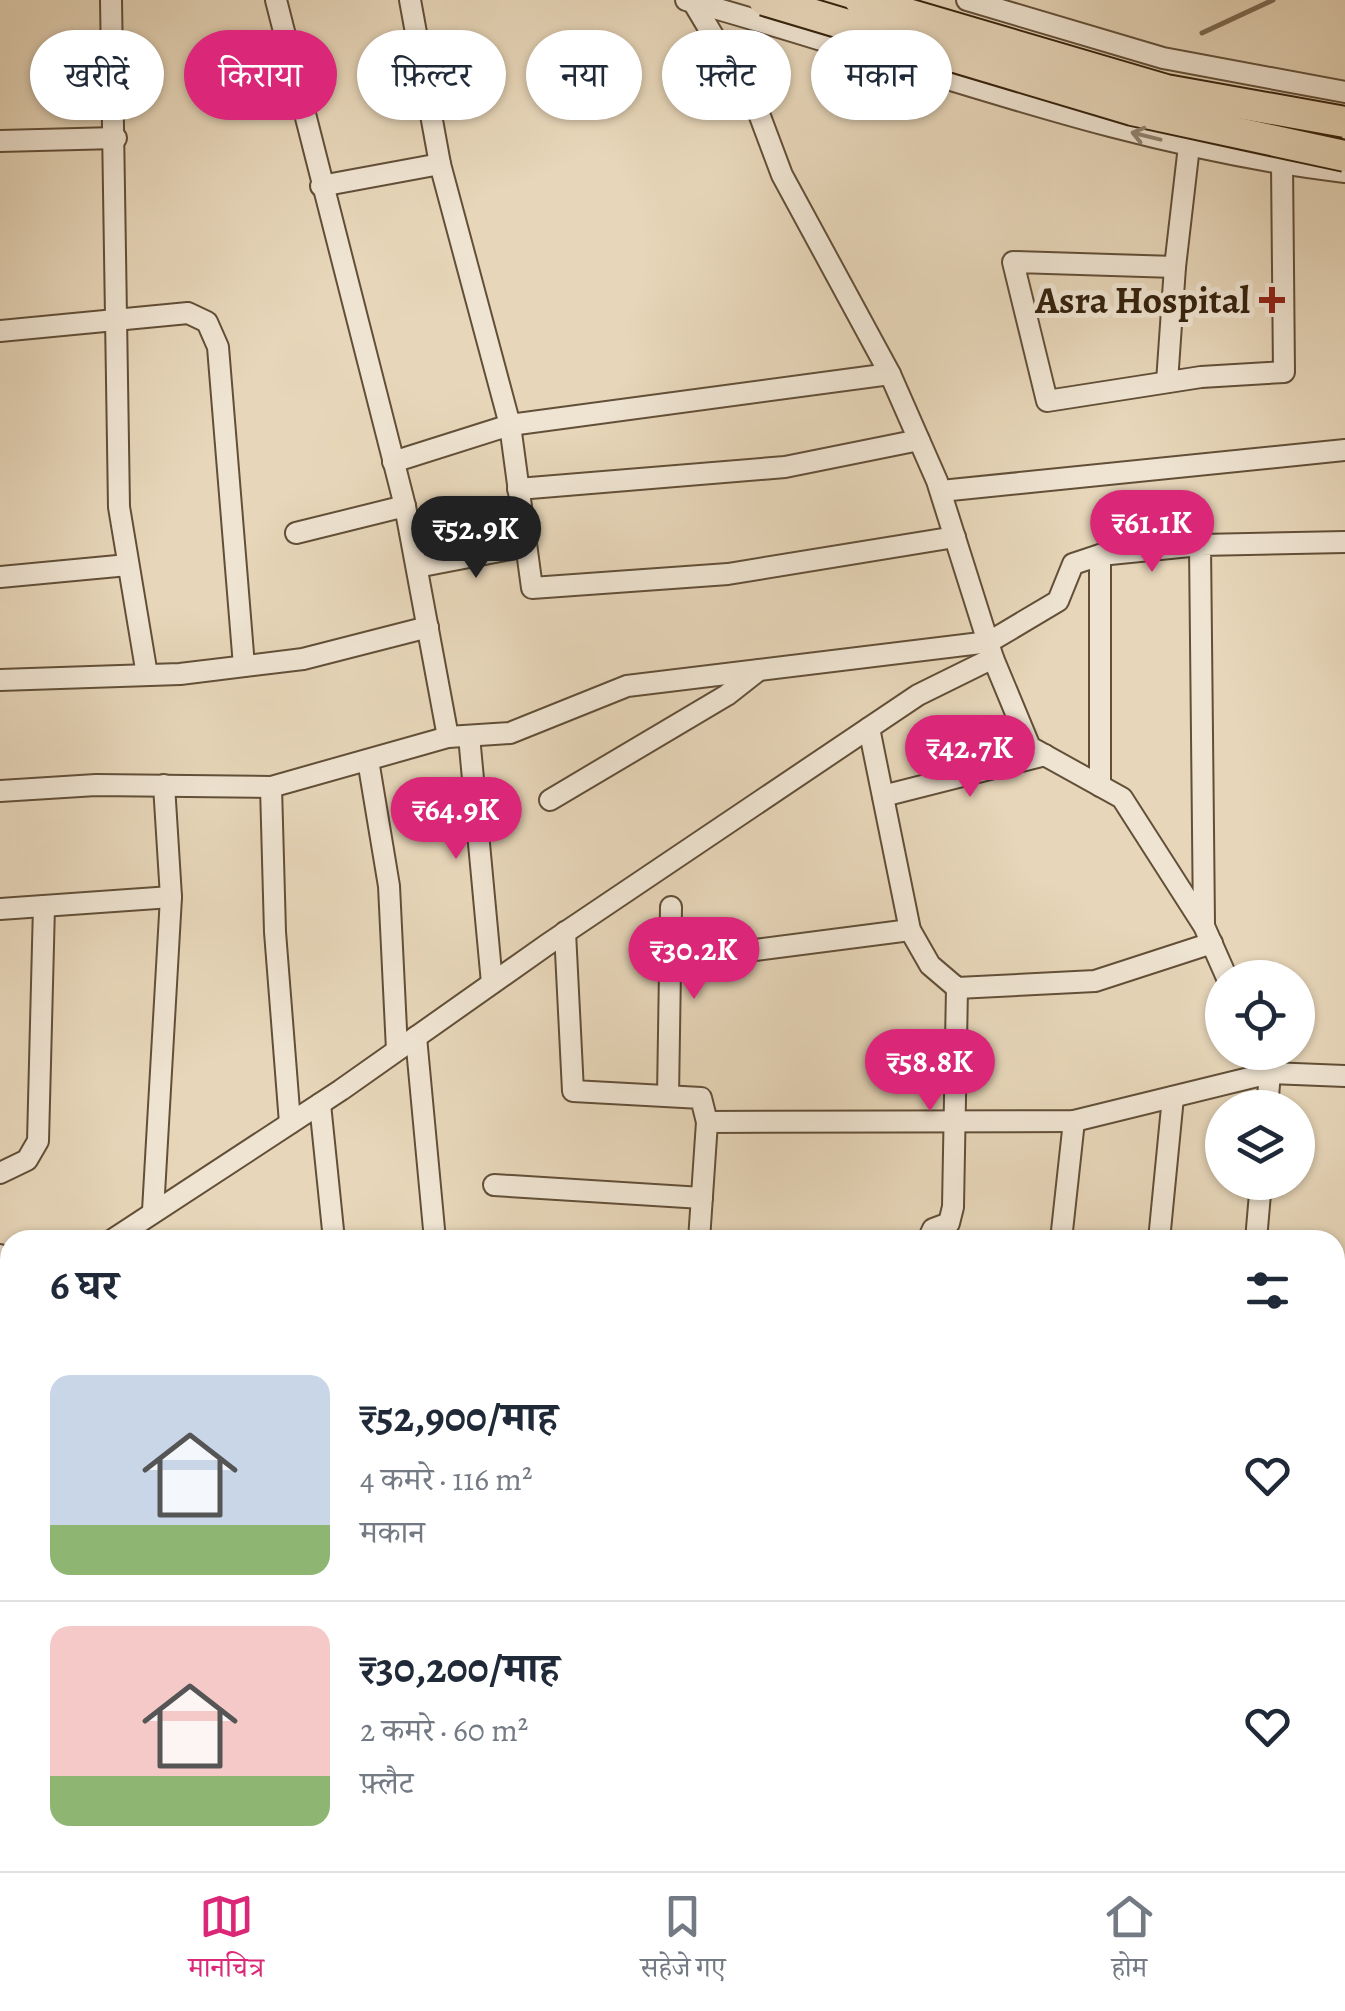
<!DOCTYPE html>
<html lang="hi">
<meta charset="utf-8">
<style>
body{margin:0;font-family:Alegreya,"Noto Serif Devanagari",serif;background:#f2f2f3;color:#1f2937;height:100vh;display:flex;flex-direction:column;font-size:38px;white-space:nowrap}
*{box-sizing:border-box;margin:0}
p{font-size:32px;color:#747a83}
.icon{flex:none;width:55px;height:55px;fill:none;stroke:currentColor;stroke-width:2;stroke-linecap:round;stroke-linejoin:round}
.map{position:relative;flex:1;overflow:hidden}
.sheet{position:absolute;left:0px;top:1230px;width:1345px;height:642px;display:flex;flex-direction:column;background:#fff;border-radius:30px 30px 0 0;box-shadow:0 2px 8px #0004}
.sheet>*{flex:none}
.guide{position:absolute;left:30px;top:30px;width:1285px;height:90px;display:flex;gap:20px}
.buttons{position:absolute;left:1205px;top:960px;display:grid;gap:20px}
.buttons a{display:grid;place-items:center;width:110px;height:110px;border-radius:50%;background:#fff;box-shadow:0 2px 8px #0004;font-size:50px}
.price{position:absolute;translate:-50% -85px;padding:0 22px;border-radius:35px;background:#db2777;color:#fff;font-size:32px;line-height:65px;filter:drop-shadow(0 2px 5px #0008)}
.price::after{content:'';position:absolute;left:50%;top:60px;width:30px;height:22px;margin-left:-15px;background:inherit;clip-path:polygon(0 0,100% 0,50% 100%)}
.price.selected{background:#222;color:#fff}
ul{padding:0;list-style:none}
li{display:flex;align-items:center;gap:30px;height:250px;padding:0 50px}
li+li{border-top:2px solid #e0e1e3}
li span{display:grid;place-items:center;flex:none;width:280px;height:200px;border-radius:20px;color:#555}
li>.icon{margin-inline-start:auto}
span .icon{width:120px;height:120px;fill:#fffc;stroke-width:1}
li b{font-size:42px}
h2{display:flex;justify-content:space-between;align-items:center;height:120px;padding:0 50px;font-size:42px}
.pill{padding:0 35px;border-radius:45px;background:#fff;box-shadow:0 2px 8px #0004;font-size:35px;line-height:90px}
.pill.selected{background:#db2777;color:#fff}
.tabs{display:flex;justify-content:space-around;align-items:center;height:140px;border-top:2px solid #e0e1e3;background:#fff;font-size:28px;color:#747a83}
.tabs a{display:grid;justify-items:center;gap:5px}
.tabs .selected{color:#db2777}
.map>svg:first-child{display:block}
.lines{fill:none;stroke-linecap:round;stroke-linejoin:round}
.stream{stroke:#7b6951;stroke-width:5}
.minor-casing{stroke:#624f38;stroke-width:24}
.minor{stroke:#efe4d2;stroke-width:20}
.highway-bridge-casing{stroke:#35220d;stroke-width:34;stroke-linecap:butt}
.highway-bridge{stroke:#e7d6b9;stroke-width:30}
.oneway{stroke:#928370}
.poi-dot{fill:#8f2418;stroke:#efe4d2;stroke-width:4}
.labels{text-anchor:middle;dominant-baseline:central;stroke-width:10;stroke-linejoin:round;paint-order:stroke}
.poi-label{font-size:38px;font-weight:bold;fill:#35220d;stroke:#efe4d2;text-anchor:end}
</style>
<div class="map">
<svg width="1345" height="1871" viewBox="0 0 1345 1871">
<rect width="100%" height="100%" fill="#e7d6b9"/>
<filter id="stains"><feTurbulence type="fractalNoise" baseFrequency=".002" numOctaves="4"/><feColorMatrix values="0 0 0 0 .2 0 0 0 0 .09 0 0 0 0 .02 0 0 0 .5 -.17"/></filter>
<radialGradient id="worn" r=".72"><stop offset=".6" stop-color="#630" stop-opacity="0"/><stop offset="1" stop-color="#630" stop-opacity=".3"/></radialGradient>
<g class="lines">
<polyline class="stream" points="1202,33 1273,0"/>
<defs>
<g id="minor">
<polyline points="111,0 119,507 147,675"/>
<polyline points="276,0 405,506 448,737 271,787 275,932 290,1123"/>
<polyline points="410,0 440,164 510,425 890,374 937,481 993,658"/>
<path d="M 686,0 C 904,60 1119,146 1345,172"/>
<polyline points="967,0 1163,58 1345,92"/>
<polyline points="693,2 758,111 782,175 890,374"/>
<polyline points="0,141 116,138"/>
<polyline points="1189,146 1175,267 1013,262 1047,401 1201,377 1284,372 1282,164"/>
<polyline points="321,186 440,164"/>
<polyline points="0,331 188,313 207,322 218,347 244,666"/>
<polyline points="1167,382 1175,267"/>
<polyline points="393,462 510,425 532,588 728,574 955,537"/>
<polyline points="518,489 785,467 919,440"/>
<polyline points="941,491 1345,450"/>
<polyline points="296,533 405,506"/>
<polyline points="1100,555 1100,786"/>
<polyline points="417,567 526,546"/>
<polyline points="0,577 128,565"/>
<polyline points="0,680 180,674 303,659 428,627"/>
<polyline points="869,728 910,930 930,965 957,988 1095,981 1212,943"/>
<polyline points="469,736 492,983"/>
<polyline points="448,737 510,733 627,686 989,642 1058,601 1073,564 1100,555 1200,545"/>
<polyline points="368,760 389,886 397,1050"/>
<polyline points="0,791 96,785 271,787"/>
<polyline points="883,796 1045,755"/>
<polyline points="550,800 727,695 759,670"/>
<polyline points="0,909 171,897"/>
<polyline points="1204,924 1200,545 1345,542"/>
<polyline points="565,932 573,1091 701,1098 707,1122"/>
<polyline points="670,961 910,930"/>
<polyline points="416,1037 435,1240"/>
<polyline points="1261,1052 1270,1073 1267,1108"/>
<polyline points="668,1096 671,907"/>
<polyline points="320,1104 334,1240"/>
<polyline points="0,1173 27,1160 38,1141 44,906"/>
<polyline points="494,1185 702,1198"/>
<polyline points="153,1211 171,897 164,785"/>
<polyline points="112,1240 341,1090 548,944 918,695 993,658 1030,747 1122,798 1204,926 1227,978"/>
<polyline points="699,1240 707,1122 1074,1121 1270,1073 1345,1076"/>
<polyline points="928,1240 933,1229 949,1223 953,1207 957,988"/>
<polyline points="1061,1240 1074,1121"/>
<polyline points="1159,1240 1173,1097"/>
<polyline points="1256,1240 1261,1182"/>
<polyline points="0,1255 10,1273"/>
<polyline points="0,1321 10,1314"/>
<polyline points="1341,1483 1345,1483"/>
<polyline points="0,1498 10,1493"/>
<polyline points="1335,1539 1345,1541"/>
<polyline points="0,1633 10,1628"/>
<polyline points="1335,1686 1345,1687"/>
<polyline points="0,1741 10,1738"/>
<polyline points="0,1834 6,1854"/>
<polyline points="24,1862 25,1871"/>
<polyline points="116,1862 117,1871"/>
<polyline points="328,1862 328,1871"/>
<polyline points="691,1862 692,1871"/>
<polyline points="812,1862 908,1862"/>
<polyline points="1009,1871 1010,1862"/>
<polyline points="1117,1871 1117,1862"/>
<polyline points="1250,1871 1251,1862"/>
<polyline points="1336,1871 1345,1819"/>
</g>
</defs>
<use href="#minor" class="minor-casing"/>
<use href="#minor" class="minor"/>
<defs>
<g id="highway-bridge">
<polyline points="764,0 1132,110 1345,156"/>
<polyline points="860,0 1166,90 1345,122"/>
</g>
</defs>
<use href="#highway-bridge" class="highway-bridge-casing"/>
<use href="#highway-bridge" class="highway-bridge"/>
</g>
<defs><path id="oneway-shaft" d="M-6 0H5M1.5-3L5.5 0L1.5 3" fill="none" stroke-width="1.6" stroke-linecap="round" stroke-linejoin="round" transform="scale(2.5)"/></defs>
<use class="oneway" href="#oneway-shaft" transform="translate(1146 136) rotate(-166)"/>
<path class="poi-dot" d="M1267 285h10v10h10v10h-10v10h-10v-10h-10v-10h10z"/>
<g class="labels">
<g class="poi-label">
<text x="1250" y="300">Asra Hospital</text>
</g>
</g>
<rect width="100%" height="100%" filter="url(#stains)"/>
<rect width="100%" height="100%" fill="url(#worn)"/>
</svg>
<div class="buttons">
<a><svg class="icon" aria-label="locate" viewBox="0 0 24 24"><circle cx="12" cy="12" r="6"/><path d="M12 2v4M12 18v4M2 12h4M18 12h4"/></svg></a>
<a><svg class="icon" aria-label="layers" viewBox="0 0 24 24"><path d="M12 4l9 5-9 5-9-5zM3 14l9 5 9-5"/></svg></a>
</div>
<b class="price" style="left:1152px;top:575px">₹61.1K</b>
<b class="price selected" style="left:476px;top:581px">₹52.9K</b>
<b class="price" style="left:970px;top:800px">₹42.7K</b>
<b class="price" style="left:456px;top:862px">₹64.9K</b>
<b class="price" style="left:694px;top:1002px">₹30.2K</b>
<b class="price" style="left:930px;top:1114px">₹58.8K</b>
<div class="guide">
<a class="pill">खरीदें</a>
<a class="pill selected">किराया</a>
<a class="pill">फ़िल्टर</a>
<a class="pill">नया</a>
<a class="pill">फ़्लैट</a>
<a class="pill">मकान</a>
</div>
<section class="sheet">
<h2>6 घर<svg class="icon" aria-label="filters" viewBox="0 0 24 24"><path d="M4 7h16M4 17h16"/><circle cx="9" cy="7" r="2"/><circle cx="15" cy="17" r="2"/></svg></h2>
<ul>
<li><span style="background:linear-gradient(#c9d6e8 75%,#8fb573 0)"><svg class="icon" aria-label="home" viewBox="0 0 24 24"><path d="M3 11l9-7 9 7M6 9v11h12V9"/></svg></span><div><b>₹52,900/माह</b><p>4 कमरे · 116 m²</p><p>मकान</p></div><svg class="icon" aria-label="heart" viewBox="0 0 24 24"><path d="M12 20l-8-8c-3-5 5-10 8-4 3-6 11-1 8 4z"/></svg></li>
<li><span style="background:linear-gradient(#f6c9c9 75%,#8fb573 0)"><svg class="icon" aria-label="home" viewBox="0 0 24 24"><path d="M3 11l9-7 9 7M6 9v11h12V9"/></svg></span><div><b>₹30,200/माह</b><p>2 कमरे · 60 m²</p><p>फ़्लैट</p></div><svg class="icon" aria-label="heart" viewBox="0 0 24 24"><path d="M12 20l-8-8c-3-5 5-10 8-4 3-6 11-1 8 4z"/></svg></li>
</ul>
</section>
</div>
<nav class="tabs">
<a class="selected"><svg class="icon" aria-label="map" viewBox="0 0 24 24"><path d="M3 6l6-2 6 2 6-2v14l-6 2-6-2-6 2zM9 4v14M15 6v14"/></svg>मानचित्र</a>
<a><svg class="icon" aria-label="saved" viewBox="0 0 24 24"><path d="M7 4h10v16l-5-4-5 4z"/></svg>सहेजे गए</a>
<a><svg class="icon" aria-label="home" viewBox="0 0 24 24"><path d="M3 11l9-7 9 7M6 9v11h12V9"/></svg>होम</a>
</nav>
